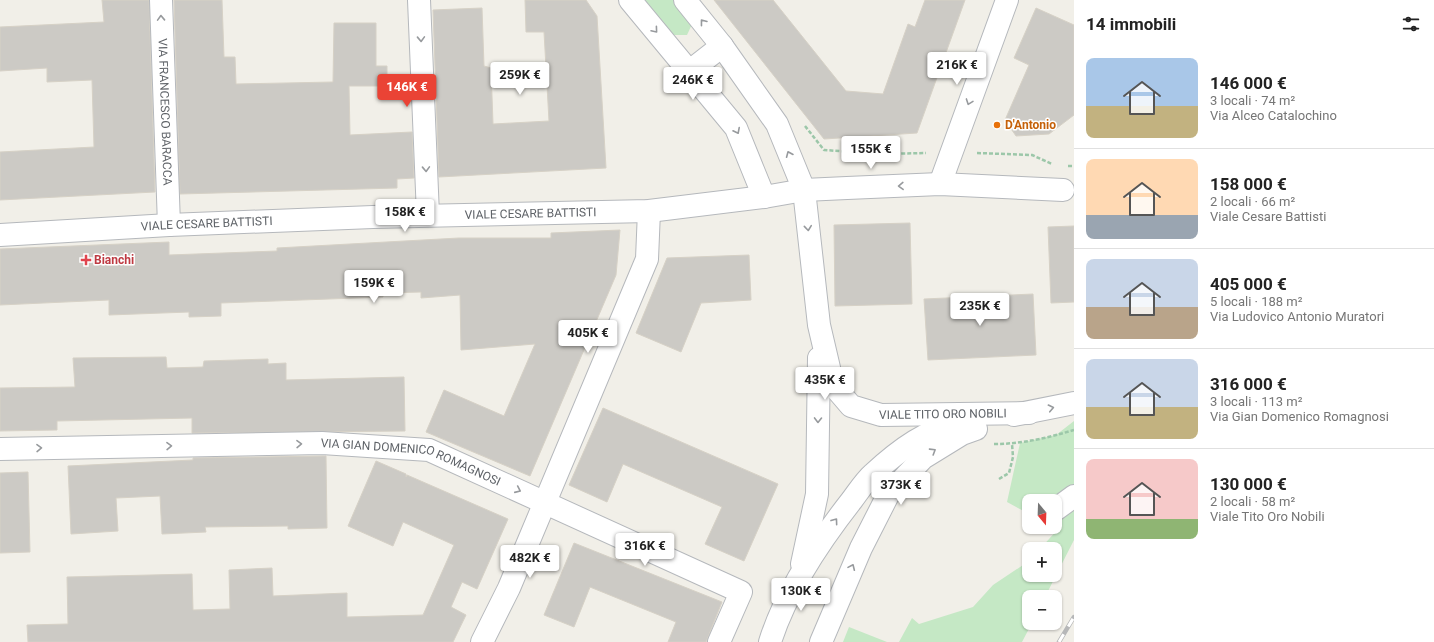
<!DOCTYPE html>
<html lang="it">
<meta charset="utf-8">
<style>
body{margin:0;font-family:Roboto,sans-serif;background:#f6f6f6;color:#222;height:100vh;display:flex;flex-direction:column;font-size:15px;white-space:nowrap}
*{box-sizing:border-box;margin:0}
p{font-size:13px;color:#767676}
.icon{flex:none;width:22px;height:22px;fill:none;stroke:currentColor;stroke-width:2;stroke-linecap:round;stroke-linejoin:round}
.map{position:relative;flex:1;overflow:hidden}
.sheet{display:flex;flex-direction:column;background:#fff;width:360px}
.sheet>*{flex:none}
.needle{width:26px;rotate:161deg}
.fabs{position:absolute;left:1022px;top:494px;display:grid;gap:8px}
.fabs a{display:grid;place-items:center;width:40px;height:40px;border-radius:8px;background:#fff;box-shadow:0 1px 3px #0004;font-size:20px}
.price{position:absolute;translate:-50% -34px;padding:0 9px;border-radius:4px;background:#fff;color:#222;font-size:13px;line-height:26px;filter:drop-shadow(0 1px 2px #0008)}
.price::after{content:'';position:absolute;left:50%;top:24px;width:12px;height:9px;margin-left:-6px;background:inherit;clip-path:polygon(0 0,100% 0,50% 100%)}
.price.active{background:#ea4335;color:#fff}
ul{padding:0;list-style:none}
li{display:flex;align-items:center;gap:12px;height:100px;padding:0 12px}
li+li{border-top:1px solid #e0e0e0}
li span{display:grid;place-items:center;flex:none;width:112px;height:80px;border-radius:8px;color:#555}
li>.icon{margin-inline-start:auto}
span .icon{width:48px;height:48px;fill:#fffc;stroke-width:1}
li b{font-size:17px}
h2{display:flex;justify-content:space-between;align-items:center;height:48px;padding:0 12px;font-size:17px}
main{display:flex;flex:1;min-height:0}
.map>svg:first-child{display:block}
.green{fill:#c5e8c5}
.building{fill:#cccac5;stroke:#d6d1c6}
.lines{fill:none;stroke-linecap:round;stroke-linejoin:round}
.minor-casing{stroke:#b5b8bc;stroke-width:24}
.path{stroke:#9cc7a9;stroke-width:2.5;stroke-dasharray:4 2;stroke-linecap:butt}
.minor{stroke:#fff;stroke-width:22}
.rail-casing{stroke:#b6b7b8;stroke-width:4.5}
.rail{stroke:#fff;stroke-width:3;stroke-dasharray:9;stroke-linecap:butt}
.oneway{stroke:#979a9d}
.food-dot{fill:#e8710a;stroke:#fff;stroke-width:1.5}
.health-dot{fill:#e0444e;stroke:#fff;stroke-width:1.5}
.labels{text-anchor:middle;dominant-baseline:central;stroke-width:3;stroke-linejoin:round;paint-order:stroke}
.street-label{font-size:12px;fill:#5f6368;stroke:#fff}
.food-label{font-size:12px;font-weight:bold;fill:#c56008;stroke:#fff;text-anchor:start}
.health-label{font-size:12px;font-weight:bold;fill:#be3a42;stroke:#fff;text-anchor:start}
</style>
<main>
<div class="map">
<svg width="1074" height="642" viewBox="0 0 1074 642">
<rect width="100%" height="100%" fill="#f1efe8"/>
<g class="green">
<polygon points="643,0 675,0 693,22 687,35 672,35"/>
<polygon points="1074,421 1074,540 1045,597 1029,597 1029,623 1032,623 1022,642 899,642 912,618 919,624 973,607 993,585 1029,561 1029,575 1055,575 1055,549 1040,549 1058,529 1054,527 1055,501 1029,501 1029,514 1007,502 1020,443 1056,435"/>
<polygon points="849,627 887,642 843,642"/>
</g>
<g class="building">
<polygon points="102,0 149,0 155,192 0,200 0,152 94,147 92,80 47,82 47,68 0,71 0,27 104,22"/>
<polygon points="174,0 222,0 224,57 235,57 236,84 333,82 334,23 376,23 376,66 387,66 387,86 349,86 350,135 412,132 414,178 397,179 397,188 180,194"/>
<polygon points="525,0 586,0 597,16 606,168 439,177 433,10 482,8 484,66 491,68 493,124 549,121 544,32 526,32"/>
<polygon points="714,0 773,0 846,91 883,94 908,24 915,27 925,0 965,0 917,133 824,139"/>
<polygon points="1036,8 1074,25 1074,115 1049,134 1016,136 1005,120 1029,65 1014,58"/>
<polygon points="910,223 912,304 835,306 834,225"/>
<polygon points="1074,226 1074,302 1051,303 1048,227"/>
<polygon points="620,230 616,275 530,476 426,432 444,390 504,416 535,344 461,350 460,295 421,298 421,292 383,293 383,297 221,303 221,316 189,317 189,312 109,315 109,300 0,305 0,249 169,242 169,255 277,251 277,248 459,238 551,238 551,233"/>
<polygon points="749,255 751,300 701,303 681,352 636,333 667,258"/>
<polygon points="1033,294 1036,355 928,360 924,299"/>
<polygon points="166,357 167,368 203,367 204,361 268,359 268,364 286,363 286,380 404,377 405,431 192,433 192,418 57,421 57,430 0,431 0,388 75,387 73,358"/>
<polygon points="603,408 778,484 744,561 705,544 722,507 623,464 607,502 569,485"/>
<polygon points="326,456 327,528 288,529 288,526 205,527 206,532 162,534 160,496 116,498 118,531 71,534 68,466 193,460 193,458"/>
<polygon points="376,461 406,474 406,477 407,475 508,519 477,589 462,582 451,607 466,615 453,642 28,642 27,625 68,624 67,577 192,574 193,610 230,609 229,570 272,568 273,596 347,593 347,617 423,615 454,545 403,522 393,546 348,526"/>
<polygon points="28,472 30,552 0,553 0,473"/>
<polygon points="574,543 722,602 706,642 668,642 676,622 590,587 574,627 544,615"/>
</g>
<g class="lines">
<defs>
<g id="minor">
<path id="s1" d="M 161,0 L 169,225"/>
<polyline points="419,0 428,215"/>
<polyline points="630,0 736,128 764,197"/>
<path id="s2" d="M 685,0 L 722,46 L 777,124 L 804,190 L 819,325 L 833,385 L 851,406 L 881,415 L 1029,413"/>
<polyline points="690,71 722,46"/>
<polyline points="940,184 1007,0"/>
<path id="s3" d="M 0,235 L 169,225 L 373,217 L 649,211 L 764,197 L 804,190 L 847,188 L 940,184 L 1063,190"/>
<polyline points="1014,415 1074,403"/>
<path id="s4" d="M 0,449 L 322,443 L 429,450 L 741,592 L 719,642"/>
<polyline points="1055,510 1074,496"/>
<polyline points="802,564 817,494 819,358"/>
<polyline points="482,642 509,588 647,259 649,211"/>
<path d="M 770,642 C 786,591 819,542 852,500 C 858,492 865,481 873,474 C 899,450 928,428 964,422"/>
<polyline points="821,642 861,548 888,495 923,458 962,434 976,429"/>
</g>
</defs>
<use href="#minor" class="minor-casing"/>
<g class="path">
<polyline points="805,126 824,150 882,154 926,153"/>
<polyline points="977,153 1032,155 1052,164"/>
<polyline points="1068,166 1074,166"/>
<path d="M 994,444 C 1022,444 1047,438 1074,430"/>
<polyline points="999,479 1009,473 1013,457 1012,444"/>
</g>
<use href="#minor" class="minor"/>
<defs>
<polyline id="rail" points="1059,642 1074,617"/>
</defs>
<use href="#rail" class="rail-casing"/>
<use href="#rail" class="rail"/>
</g>
<defs><path id="oneway-chevron" d="M-2-3.5L2.5 0L-2 3.5" fill="none" stroke-width="1.6" stroke-linecap="round" stroke-linejoin="round"/></defs>
<g class="oneway">
<use href="#oneway-chevron" transform="translate(161 18) rotate(-92)"/>
<use href="#oneway-chevron" transform="translate(703 22) rotate(-128)"/>
<use href="#oneway-chevron" transform="translate(655 30) rotate(50)"/>
<use href="#oneway-chevron" transform="translate(421 39) rotate(88)"/>
<use href="#oneway-chevron" transform="translate(969 102) rotate(110)"/>
<use href="#oneway-chevron" transform="translate(737 131) rotate(63)"/>
<use href="#oneway-chevron" transform="translate(789 154) rotate(-113)"/>
<use href="#oneway-chevron" transform="translate(426 169) rotate(88)"/>
<use href="#oneway-chevron" transform="translate(901 186) rotate(178)"/>
<use href="#oneway-chevron" transform="translate(808 228) rotate(84)"/>
<use href="#oneway-chevron" transform="translate(1051 408) rotate(-12)"/>
<use href="#oneway-chevron" transform="translate(818 420) rotate(91)"/>
<use href="#oneway-chevron" transform="translate(299 444) rotate(-1)"/>
<use href="#oneway-chevron" transform="translate(169 446) rotate(-1)"/>
<use href="#oneway-chevron" transform="translate(39 448) rotate(-1)"/>
<use href="#oneway-chevron" transform="translate(933 451) rotate(-32)"/>
<use href="#oneway-chevron" transform="translate(518 490) rotate(24)"/>
<use href="#oneway-chevron" transform="translate(835 521) rotate(-54)"/>
<use href="#oneway-chevron" transform="translate(852 567) rotate(-66)"/>
</g>
<circle class="food-dot" cx="997" cy="125" r="4"/>
<path class="health-dot" d="M84 254h4v4h4v4h-4v4h-4v-4h-4v-4h4z"/>
<g class="labels">
<g class="street-label">
<text stroke="none"><textPath href="#s1" startOffset="112">VIA FRANCESCO BARACCA</textPath></text>
<text stroke="none"><textPath href="#s3" startOffset="531">VIALE CESARE BATTISTI</textPath></text>
<text stroke="none"><textPath href="#s3" startOffset="207">VIALE CESARE BATTISTI</textPath></text>
<text stroke="none"><textPath href="#s2" startOffset="544">VIALE TITO ORO NOBILI</textPath></text>
<text stroke="none"><textPath href="#s4" startOffset="414">VIA GIAN DOMENICO ROMAGNOSI</textPath></text>
</g>
<g class="food-label">
<text x="1005" y="125">D'Antonio</text>
</g>
<g class="health-label">
<text x="94" y="260">Bianchi</text>
</g>
</g>
</svg>
<div class="fabs">
<a><svg class="needle" viewBox="-14 -14 28 28"><path d="M0-13l5 13h-10z" fill="#e53935"/><path d="M0 13l5-13h-10z" fill="#767676"/></svg></a>
<a>+</a>
<a>−</a>
</div>
<b class="price" style="left:957px;top:86px">216K €</b>
<b class="price" style="left:520px;top:96px">259K €</b>
<b class="price" style="left:693px;top:101px">246K €</b>
<b class="price active" style="left:407px;top:108px">146K €</b>
<b class="price" style="left:871px;top:170px">155K €</b>
<b class="price" style="left:405px;top:233px">158K €</b>
<b class="price" style="left:374px;top:304px">159K €</b>
<b class="price" style="left:980px;top:327px">235K €</b>
<b class="price" style="left:588px;top:354px">405K €</b>
<b class="price" style="left:825px;top:401px">435K €</b>
<b class="price" style="left:901px;top:506px">373K €</b>
<b class="price" style="left:645px;top:567px">316K €</b>
<b class="price" style="left:530px;top:579px">482K €</b>
<b class="price" style="left:801px;top:612px">130K €</b>
</div>
<section class="sheet">
<h2>14 immobili<svg class="icon" aria-label="filters" viewBox="0 0 24 24"><path d="M4 7h16M4 17h16"/><circle cx="9" cy="7" r="2"/><circle cx="15" cy="17" r="2"/></svg></h2>
<ul>
<li><span style="background:linear-gradient(#a9c7e8 60%,#c2b280 0)"><svg class="icon" aria-label="home" viewBox="0 0 24 24"><path d="M3 11l9-7 9 7M6 9v11h12V9"/></svg></span><div><b>146 000 €</b><p>3 locali · 74 m²</p><p>Via Alceo Catalochino</p></div></li>
<li><span style="background:linear-gradient(#ffd9b3 70%,#9aa5b1 0)"><svg class="icon" aria-label="home" viewBox="0 0 24 24"><path d="M3 11l9-7 9 7M6 9v11h12V9"/></svg></span><div><b>158 000 €</b><p>2 locali · 66 m²</p><p>Viale Cesare Battisti</p></div></li>
<li><span style="background:linear-gradient(#c9d6e8 60%,#b9a48a 0)"><svg class="icon" aria-label="home" viewBox="0 0 24 24"><path d="M3 11l9-7 9 7M6 9v11h12V9"/></svg></span><div><b>405 000 €</b><p>5 locali · 188 m²</p><p>Via Ludovico Antonio Muratori</p></div></li>
<li><span style="background:linear-gradient(#c9d6e8 60%,#c2b280 0)"><svg class="icon" aria-label="home" viewBox="0 0 24 24"><path d="M3 11l9-7 9 7M6 9v11h12V9"/></svg></span><div><b>316 000 €</b><p>3 locali · 113 m²</p><p>Via Gian Domenico Romagnosi</p></div></li>
<li><span style="background:linear-gradient(#f6c9c9 75%,#8fb573 0)"><svg class="icon" aria-label="home" viewBox="0 0 24 24"><path d="M3 11l9-7 9 7M6 9v11h12V9"/></svg></span><div><b>130 000 €</b><p>2 locali · 58 m²</p><p>Viale Tito Oro Nobili</p></div></li>
</ul>
</section>
</main>
